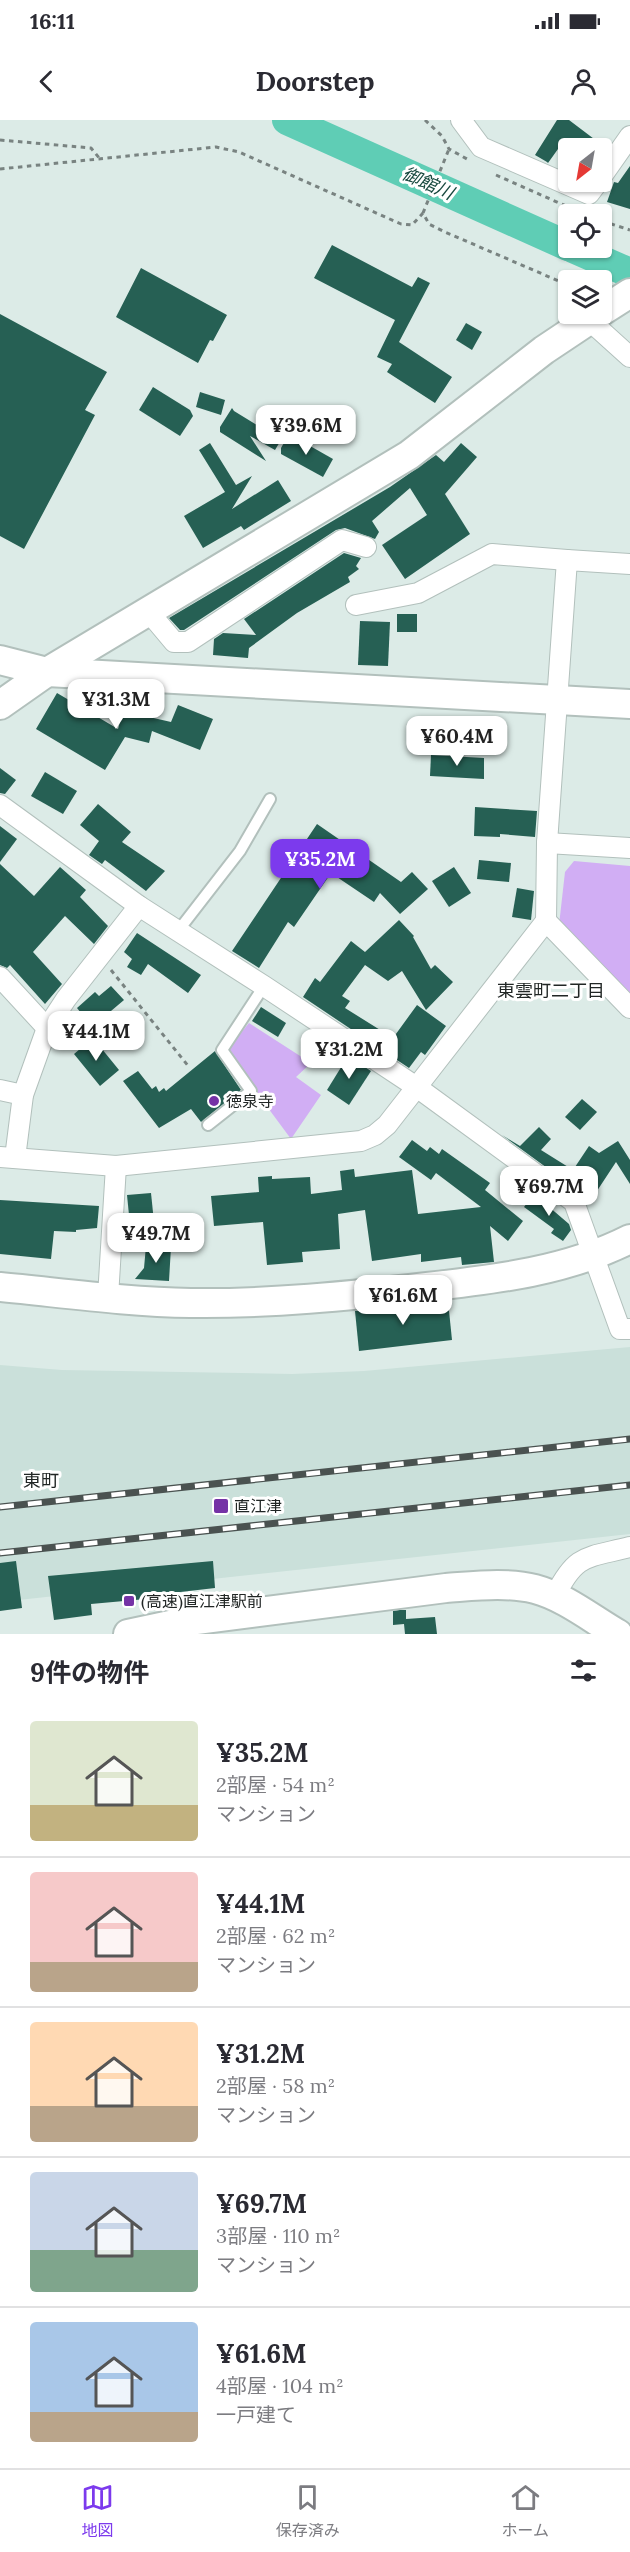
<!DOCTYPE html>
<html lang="ja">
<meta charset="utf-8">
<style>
body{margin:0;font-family:Lora,"Noto Sans JP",serif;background:#f7f7f7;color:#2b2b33;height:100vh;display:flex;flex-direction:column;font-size:22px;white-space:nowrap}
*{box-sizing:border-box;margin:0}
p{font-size:20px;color:#7c7c81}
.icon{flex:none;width:33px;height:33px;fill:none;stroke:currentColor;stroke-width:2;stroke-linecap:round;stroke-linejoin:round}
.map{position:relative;height:1514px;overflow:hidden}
.details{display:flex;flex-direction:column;background:#fff;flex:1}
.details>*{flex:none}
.needle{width:39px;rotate:211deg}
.controls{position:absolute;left:558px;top:18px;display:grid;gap:12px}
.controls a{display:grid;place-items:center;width:54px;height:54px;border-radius:6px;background:#fff;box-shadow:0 2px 4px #0004;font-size:30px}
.price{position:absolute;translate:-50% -51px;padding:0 14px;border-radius:12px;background:#fff;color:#222;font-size:20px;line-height:39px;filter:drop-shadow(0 2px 3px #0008)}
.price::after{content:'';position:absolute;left:50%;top:36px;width:18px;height:14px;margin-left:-9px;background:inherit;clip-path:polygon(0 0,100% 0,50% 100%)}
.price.on{background:#7c3aed;color:#fff}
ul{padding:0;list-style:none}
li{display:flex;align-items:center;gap:18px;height:150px;padding:0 30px}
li+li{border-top:2px solid #e1e1e2}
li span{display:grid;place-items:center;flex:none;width:168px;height:120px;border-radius:6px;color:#555}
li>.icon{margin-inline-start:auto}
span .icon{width:72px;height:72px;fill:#fffc;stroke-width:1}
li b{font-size:26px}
h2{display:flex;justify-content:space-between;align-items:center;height:72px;padding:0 30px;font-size:26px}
.status{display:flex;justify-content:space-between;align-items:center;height:42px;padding:0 30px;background:#fff;direction:ltr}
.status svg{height:16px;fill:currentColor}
header{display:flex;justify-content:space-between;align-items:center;height:78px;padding:0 30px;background:#fff;font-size:27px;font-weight:800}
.dock{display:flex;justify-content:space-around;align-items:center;height:84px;border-top:2px solid #e1e1e2;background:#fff;font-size:16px;color:#7c7c81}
.dock a{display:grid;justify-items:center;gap:3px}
.dock .on{color:#7c3aed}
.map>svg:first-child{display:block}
.built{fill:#cae0da}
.green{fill:#d1aef4}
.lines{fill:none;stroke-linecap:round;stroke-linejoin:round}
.river{stroke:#5fcdb5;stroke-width:30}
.building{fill:#266054}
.lane-casing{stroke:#b2c0bc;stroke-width:14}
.street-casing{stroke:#b2c0bc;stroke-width:22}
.secondary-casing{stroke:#b2c0bc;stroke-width:32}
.path{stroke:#798381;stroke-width:3;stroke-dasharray:4.5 4.5;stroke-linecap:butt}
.lane{stroke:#fff;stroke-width:10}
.street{stroke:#fff;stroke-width:20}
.secondary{stroke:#fff;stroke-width:28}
.rail-casing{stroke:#4a5250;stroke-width:7}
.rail{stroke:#fff;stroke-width:4.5;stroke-dasharray:14;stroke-linecap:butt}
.poi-dot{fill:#7532a6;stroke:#fff;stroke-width:2}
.labels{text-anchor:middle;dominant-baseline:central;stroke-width:6;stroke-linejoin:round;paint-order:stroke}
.poi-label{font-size:16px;fill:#212625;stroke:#fff;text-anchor:start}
.water-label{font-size:18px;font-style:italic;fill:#18493f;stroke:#fff}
.neighbourhood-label{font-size:18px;fill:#212625;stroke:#fff}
</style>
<div class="status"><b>16:11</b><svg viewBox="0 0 49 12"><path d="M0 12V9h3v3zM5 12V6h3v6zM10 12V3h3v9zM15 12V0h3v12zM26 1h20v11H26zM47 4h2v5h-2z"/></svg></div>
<header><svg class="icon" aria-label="back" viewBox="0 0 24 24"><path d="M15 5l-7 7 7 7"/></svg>Doorstep<svg class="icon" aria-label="person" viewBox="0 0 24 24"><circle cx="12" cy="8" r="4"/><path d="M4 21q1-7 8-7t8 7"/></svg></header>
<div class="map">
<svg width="630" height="1514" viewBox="0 0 630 1514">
<rect width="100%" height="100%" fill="#dcebe7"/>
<polygon class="built" points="630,1227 630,1414 0,1482 0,1245 62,1250 292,1254 364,1251"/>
<g class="green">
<polygon points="574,741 630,746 630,882 559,805 565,752"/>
<polygon points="249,903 311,943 296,957 321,975 291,1019 226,931"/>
</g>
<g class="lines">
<g class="river">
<polyline points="287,0 568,126"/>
<polyline points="573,128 630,153"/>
</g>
</g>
<g class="building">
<polygon points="557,0 569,0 606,28 568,28 568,38 558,29 548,43 547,42 535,35"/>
<polygon points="630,46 630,89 607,82 614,62 618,63"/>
<polygon points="332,125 412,167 418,157 430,163 399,222 452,257 435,283 387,252 392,244 377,237 395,200 314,158"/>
<polygon points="141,148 227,195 213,221 210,220 198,243 116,197"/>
<polygon points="0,194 107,252 85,290 95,295 24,429 0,416"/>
<polygon points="466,203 482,212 472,230 456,220"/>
<polygon points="153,267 190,290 193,296 180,316 139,290"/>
<polygon points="200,272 225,280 221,295 196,287"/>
<polygon points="232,288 234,291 281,320 275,330 250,316 266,341 220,312 220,307"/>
<polygon points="289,314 333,339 323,357 281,334 281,328"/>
<polygon points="210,323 236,365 252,356 232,389 278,360 291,381 244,410 241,406 203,428 184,396 225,372 199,330"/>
<polygon points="461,323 477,337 445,374 470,414 405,459 382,425 427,395 410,368 372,401 379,412 375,419 345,408 336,410 184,510 180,510 169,498 390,367 436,335 444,342"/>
<polygon points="344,433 361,438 356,446 359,449 348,457 350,462 297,493 249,528 248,538 213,535 214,519 223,513 256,515 244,499"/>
<rect x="397" y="494" width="20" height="18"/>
<polygon points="360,501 390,502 388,546 358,545"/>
<polygon points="57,573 118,609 123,591 171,602 178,585 213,599 200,630 152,611 149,623 125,617 105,650 36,609"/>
<polygon points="431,635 484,638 484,659 430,656"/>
<polygon points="0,648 16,660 5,674 0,673"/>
<polygon points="45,652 77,671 63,694 31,676"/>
<polygon points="98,684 131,712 122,722 165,751 146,771 105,740 102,744 89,735 99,721 80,705"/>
<polygon points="475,687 537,691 535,717 500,714 500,717 474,716"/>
<polygon points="317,704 401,762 412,752 428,769 400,794 380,773 374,782 331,753 294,807 288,802 259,848 232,831"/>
<polygon points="0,706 17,719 0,742"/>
<polygon points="479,740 511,743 509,762 477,759"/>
<polygon points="0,744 34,776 60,747 86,770 80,777 108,806 94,824 65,796 33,832 62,864 45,884 10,845 7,848 0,845"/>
<polygon points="454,747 471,773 449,787 432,761"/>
<polygon points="517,768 534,771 531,800 512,797"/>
<polygon points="399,800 414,816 413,817 431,849 435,845 453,862 426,890 402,851 388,861 365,845 342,876 350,881 345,888 393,918 417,885 446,906 425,935 421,932 409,948 303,877 315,858 320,862 351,821 365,832"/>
<polygon points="137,813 201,855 188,873 148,844 141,855 127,847 132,839 124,832"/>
<polygon points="111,866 124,880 85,913 74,900 81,893 77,888 95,872 99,876"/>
<polygon points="261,887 286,903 278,917 252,901"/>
<polygon points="93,918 119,950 100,966 74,934"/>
<polygon points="215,931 241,970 201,1002 191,989 159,1008 123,961 138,951 152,969 156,966 159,972 164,968 166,971"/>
<polygon points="348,936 371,951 349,985 327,970"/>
<polygon points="582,979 597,992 580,1010 565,997"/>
<polygon points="539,1007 551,1019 541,1030 573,1050 589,1026 599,1033 618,1021 630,1040 630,1064 616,1042 591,1080 502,1015 520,1026"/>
<polygon points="412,1020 427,1031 430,1027 439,1034 442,1029 490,1063 485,1070 523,1101 508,1121 490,1106 494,1142 462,1145 461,1137 421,1142 421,1134 372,1141 365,1090 338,1094 340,1129 302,1132 303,1142 267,1145 263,1102 214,1106 211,1076 259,1072 258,1057 272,1056 272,1059 310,1057 311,1074 342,1070 340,1051 354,1049 355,1057 412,1050 418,1094 481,1087 436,1053 431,1060 399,1037"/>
<polygon points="151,1073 154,1102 130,1105 127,1075"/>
<polygon points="534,1074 569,1104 571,1110 563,1121 551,1113 554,1109 524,1087"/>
<polygon points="0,1080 99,1086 97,1108 76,1110 76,1112 54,1111 51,1139 0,1134"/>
<polygon points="146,1126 171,1127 169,1161 135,1159 144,1148"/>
<polygon points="448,1181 452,1220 359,1231 355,1191"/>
<polygon points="16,1441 22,1488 0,1491 0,1443"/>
<polygon points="213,1441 215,1468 146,1476 146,1479 91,1484 92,1495 54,1500 48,1456"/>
<polygon points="400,1490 406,1490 406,1499 435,1497 437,1514 405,1514 404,1504 393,1505 393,1491"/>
</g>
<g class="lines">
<defs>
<g id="lane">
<polyline points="178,811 240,731 270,679"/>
<polyline points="208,1005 251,971 222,930 264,866"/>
</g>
<g id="street">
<polyline points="461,0 481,27 589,74 598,62"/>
<polyline points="602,56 630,16"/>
<polyline points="589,200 630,237"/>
<polyline points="356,485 418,473 492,434 567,440"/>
<polyline points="148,491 174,522 188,522 342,420 366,427"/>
<polyline points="0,685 139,786 264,866 418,968 574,1082 620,1209 630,1209"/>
<polyline points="547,723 630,728"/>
<polyline points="546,801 630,888"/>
<polyline points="0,857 47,908"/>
<polyline points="0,970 23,975"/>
<polyline points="0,1037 116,1046 361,1021 375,1015 387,1005 546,801 547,723 567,440 630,444"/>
<polyline points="15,1038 23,975 47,908 66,879 139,786"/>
<polyline points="108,1177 116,1046"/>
<path d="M 555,1476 C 576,1433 587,1438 630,1427"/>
</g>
<g id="secondary">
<polyline points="602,191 630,173"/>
<polyline points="0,540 47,552 630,584"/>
<polyline points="0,585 47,552 409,335 544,230 598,194"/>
<path d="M 0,1167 C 63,1173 127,1182 191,1183 C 269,1184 349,1176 427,1167 C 497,1159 567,1151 630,1119"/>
<path d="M 128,1514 L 189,1501 L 446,1468 C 475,1466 507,1462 535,1469 C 565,1477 592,1499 618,1514"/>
</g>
</defs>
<use href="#lane" class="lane-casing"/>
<use href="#street" class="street-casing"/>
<use href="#secondary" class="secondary-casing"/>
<g class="path">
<polyline points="425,0 442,16 449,29 467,39"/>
<polyline points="0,20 91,28 100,39"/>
<polyline points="0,49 216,27 239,32 401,104 412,105 423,93 429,104 445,112 568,165"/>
<polyline points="496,55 584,94"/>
<polyline points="423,93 449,29"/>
<polyline points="602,101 630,110"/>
<polyline points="111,850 189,947"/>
</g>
<use href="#lane" class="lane"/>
<use href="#street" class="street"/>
<use href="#secondary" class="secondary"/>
<defs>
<g id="rail">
<polyline points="0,1387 630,1319"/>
<polyline points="0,1433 630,1365"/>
</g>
</defs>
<use href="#rail" class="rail-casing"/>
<use href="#rail" class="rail"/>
</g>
<g class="poi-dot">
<circle cx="214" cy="981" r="6"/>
<rect x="213" y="1378" width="16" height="16" rx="3"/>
<rect x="123" y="1475" width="12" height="12" rx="3"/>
</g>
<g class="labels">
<g class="poi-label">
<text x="226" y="981">徳泉寺</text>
<text x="234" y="1386">直江津</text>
<text x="141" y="1481">(高速)直江津駅前</text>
</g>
<g class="water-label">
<text transform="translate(428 63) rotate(24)">御館川</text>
</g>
<g class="neighbourhood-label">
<text x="551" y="870">東雲町二丁目</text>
<text x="41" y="1360">東町</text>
</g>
</g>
</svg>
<div class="controls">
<a><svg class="needle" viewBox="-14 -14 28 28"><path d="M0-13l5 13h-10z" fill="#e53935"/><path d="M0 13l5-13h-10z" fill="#7c7c81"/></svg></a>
<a><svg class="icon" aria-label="locate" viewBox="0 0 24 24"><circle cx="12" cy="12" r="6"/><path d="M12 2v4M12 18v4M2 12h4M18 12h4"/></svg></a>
<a><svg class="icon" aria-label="layers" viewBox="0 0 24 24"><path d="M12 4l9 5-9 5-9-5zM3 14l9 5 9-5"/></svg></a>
</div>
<b class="price" style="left:306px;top:336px">¥39.6M</b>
<b class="price" style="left:116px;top:610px">¥31.3M</b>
<b class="price" style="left:457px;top:647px">¥60.4M</b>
<b class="price on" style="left:320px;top:770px">¥35.2M</b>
<b class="price" style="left:96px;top:942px">¥44.1M</b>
<b class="price" style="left:349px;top:960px">¥31.2M</b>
<b class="price" style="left:549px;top:1097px">¥69.7M</b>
<b class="price" style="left:156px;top:1144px">¥49.7M</b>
<b class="price" style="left:403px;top:1206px">¥61.6M</b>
</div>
<section class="details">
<h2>9件の物件<svg class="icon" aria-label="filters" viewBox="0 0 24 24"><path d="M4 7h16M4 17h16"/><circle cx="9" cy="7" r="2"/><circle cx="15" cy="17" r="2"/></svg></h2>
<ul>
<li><span style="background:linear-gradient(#dfe7d0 70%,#c2b280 0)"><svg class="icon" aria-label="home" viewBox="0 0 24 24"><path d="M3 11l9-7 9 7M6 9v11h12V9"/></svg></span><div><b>¥35.2M</b><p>2部屋 · 54 m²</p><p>マンション</p></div></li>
<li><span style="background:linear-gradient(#f6c9c9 75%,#b9a48a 0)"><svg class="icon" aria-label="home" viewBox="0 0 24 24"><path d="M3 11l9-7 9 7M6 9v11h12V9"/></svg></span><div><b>¥44.1M</b><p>2部屋 · 62 m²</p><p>マンション</p></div></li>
<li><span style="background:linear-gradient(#ffd9b3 70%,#b9a48a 0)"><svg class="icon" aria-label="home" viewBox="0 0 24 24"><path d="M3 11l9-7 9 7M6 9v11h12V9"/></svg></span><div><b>¥31.2M</b><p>2部屋 · 58 m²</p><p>マンション</p></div></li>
<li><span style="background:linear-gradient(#c9d6e8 65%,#7fa58c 0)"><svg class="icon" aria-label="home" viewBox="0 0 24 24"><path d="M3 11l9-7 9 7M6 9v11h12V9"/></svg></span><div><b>¥69.7M</b><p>3部屋 · 110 m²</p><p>マンション</p></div></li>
<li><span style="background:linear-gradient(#a9c7e8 75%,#b9a48a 0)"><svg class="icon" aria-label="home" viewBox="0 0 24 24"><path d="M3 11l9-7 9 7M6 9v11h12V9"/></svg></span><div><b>¥61.6M</b><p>4部屋 · 104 m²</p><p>一戸建て</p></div></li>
</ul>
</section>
<nav class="dock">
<a class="on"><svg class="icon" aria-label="map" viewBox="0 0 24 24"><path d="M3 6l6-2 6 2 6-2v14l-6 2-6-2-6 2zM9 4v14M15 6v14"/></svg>地図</a>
<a><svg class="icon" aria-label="saved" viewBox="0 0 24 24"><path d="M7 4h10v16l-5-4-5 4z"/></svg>保存済み</a>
<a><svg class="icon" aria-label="home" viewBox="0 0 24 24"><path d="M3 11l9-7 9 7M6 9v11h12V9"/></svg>ホーム</a>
</nav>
